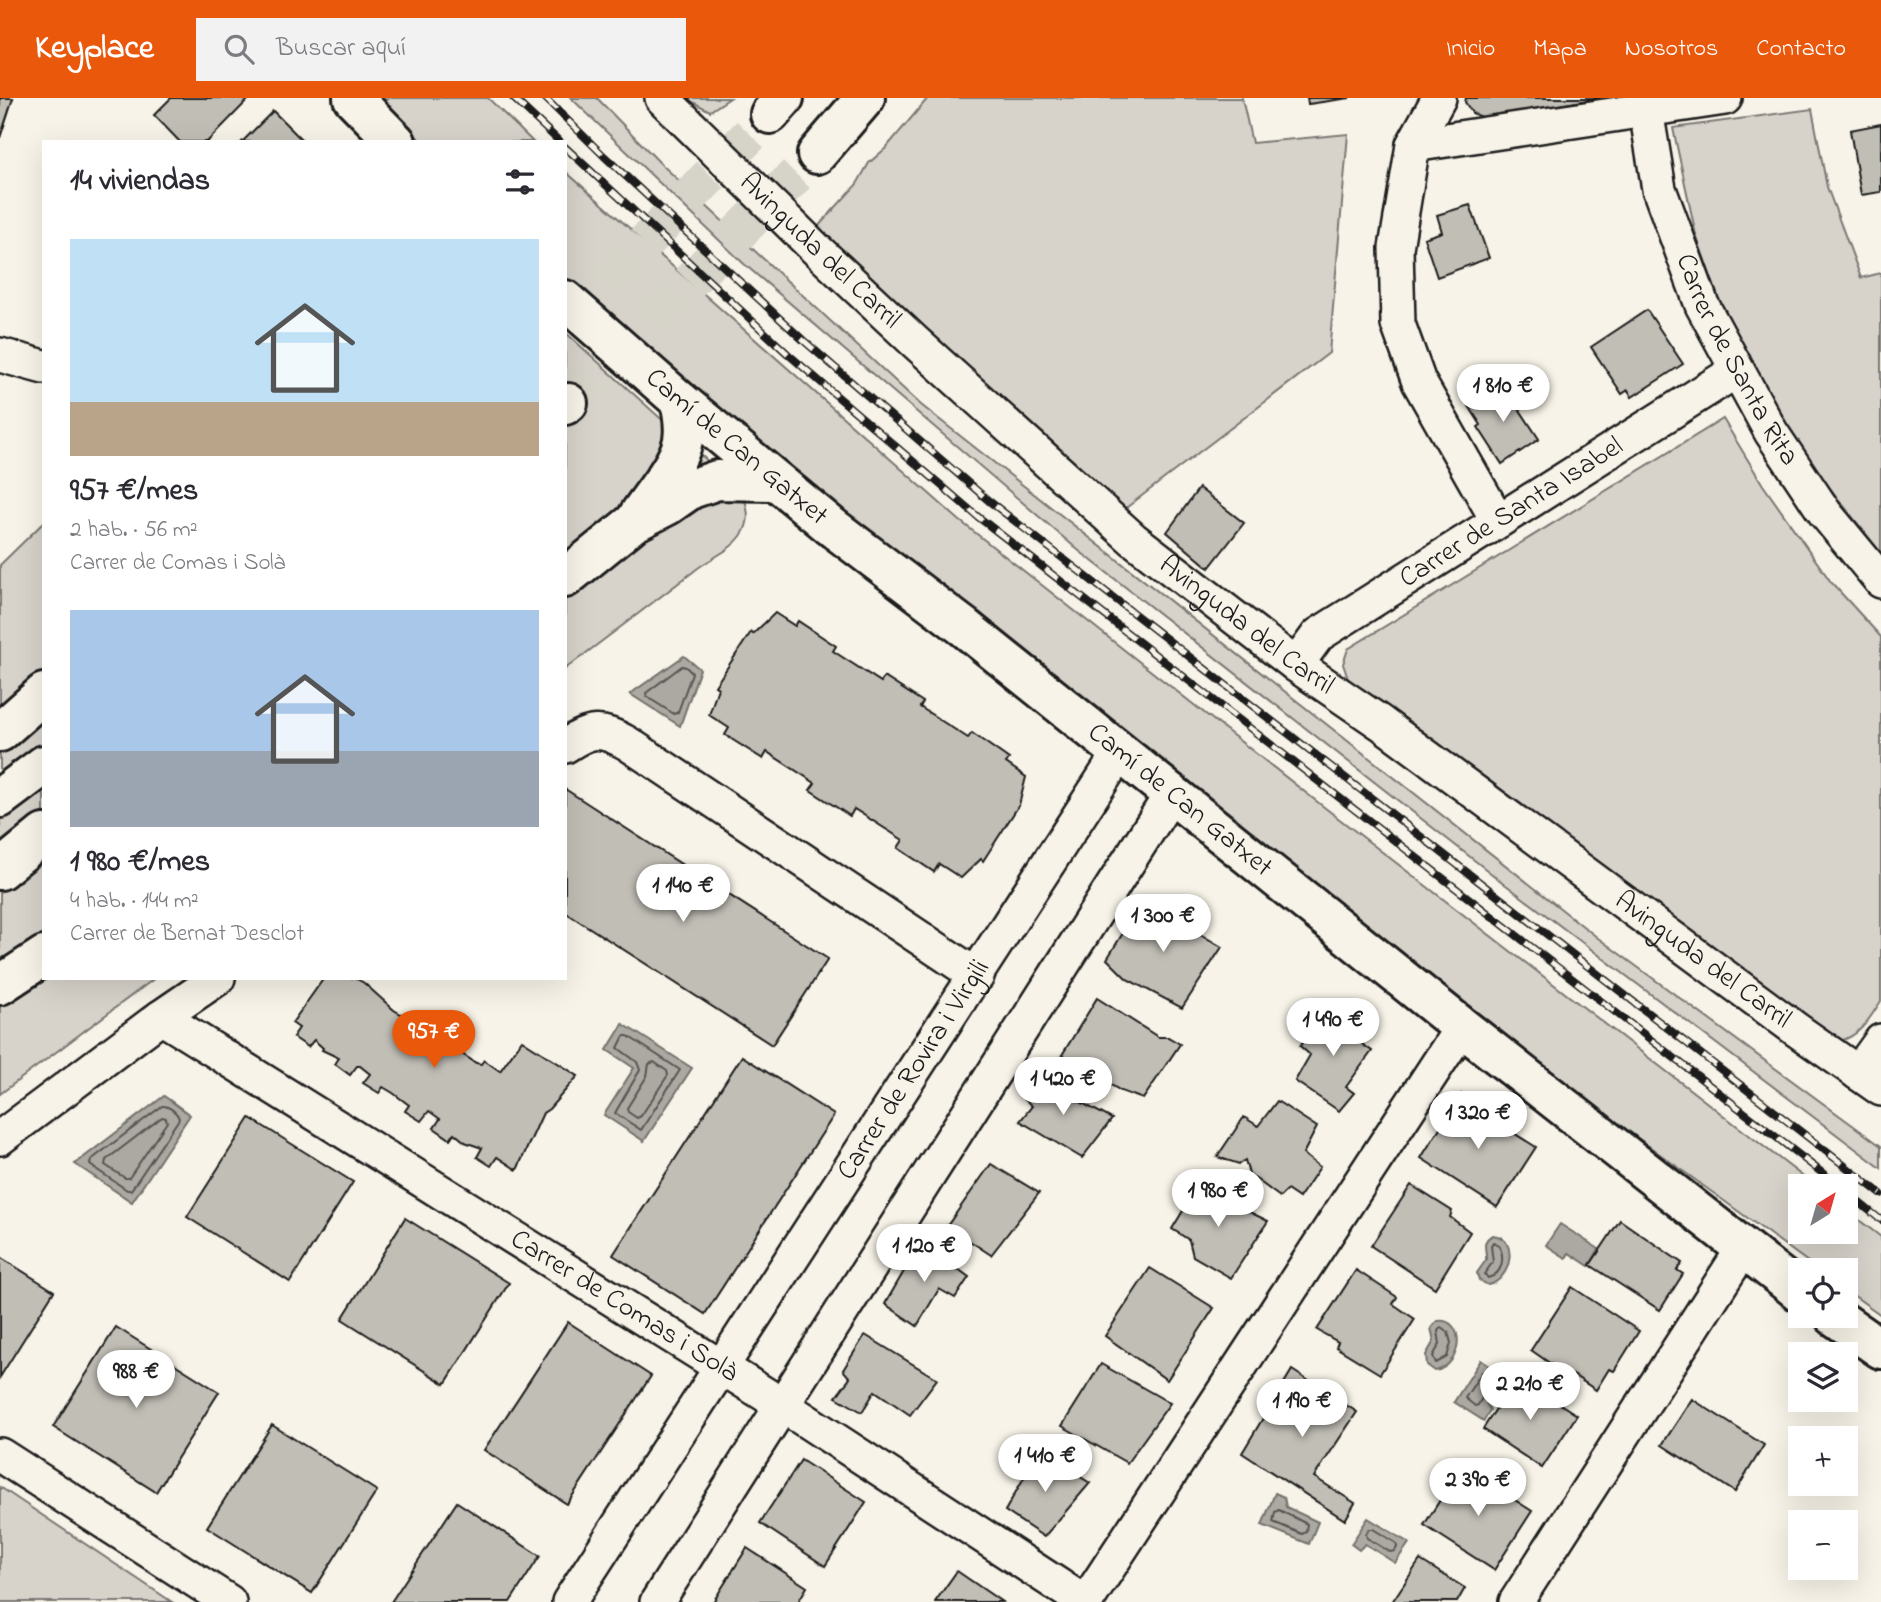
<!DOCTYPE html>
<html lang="es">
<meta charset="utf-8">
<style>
body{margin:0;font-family:"Indie Flower",sans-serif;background:#f2f2f3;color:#2b2b33;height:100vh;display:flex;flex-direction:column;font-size:26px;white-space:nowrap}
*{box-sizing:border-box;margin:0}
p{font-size:23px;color:#7c7c81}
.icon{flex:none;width:38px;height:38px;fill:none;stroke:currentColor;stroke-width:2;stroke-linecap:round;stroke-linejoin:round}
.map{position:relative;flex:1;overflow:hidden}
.details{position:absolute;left:42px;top:42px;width:525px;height:840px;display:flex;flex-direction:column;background:#fff;border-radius:0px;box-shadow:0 7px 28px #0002}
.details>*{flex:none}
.needle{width:46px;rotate:37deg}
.fabs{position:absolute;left:1788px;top:1076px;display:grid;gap:14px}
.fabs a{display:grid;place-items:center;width:70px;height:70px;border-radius:0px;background:#fff;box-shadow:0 7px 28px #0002;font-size:35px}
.price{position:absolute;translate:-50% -60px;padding:0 16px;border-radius:24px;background:#fff;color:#222;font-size:23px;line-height:46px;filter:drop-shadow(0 2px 4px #0008)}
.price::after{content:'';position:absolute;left:50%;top:42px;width:21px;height:16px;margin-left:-10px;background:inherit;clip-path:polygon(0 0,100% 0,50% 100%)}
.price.on{background:#ea580c;color:#fff}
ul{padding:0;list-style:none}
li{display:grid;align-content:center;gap:14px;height:371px;padding:0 28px}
li span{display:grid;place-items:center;height:217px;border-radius:0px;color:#555}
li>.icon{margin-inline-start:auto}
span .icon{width:126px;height:126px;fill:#fffc;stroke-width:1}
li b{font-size:30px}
h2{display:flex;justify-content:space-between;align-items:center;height:84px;padding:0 28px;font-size:30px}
header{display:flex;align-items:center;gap:42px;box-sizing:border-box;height:98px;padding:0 35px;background:#ea580c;color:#fff}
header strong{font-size:33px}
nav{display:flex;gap:38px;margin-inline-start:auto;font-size:24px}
.search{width:490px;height:63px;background:#f2f2f3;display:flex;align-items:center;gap:18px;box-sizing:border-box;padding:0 24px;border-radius:0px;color:#7c7c81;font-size:26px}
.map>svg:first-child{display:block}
.green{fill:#d7d3cb;stroke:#7a7874;stroke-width:2}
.water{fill:#aca9a2;stroke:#72716c;stroke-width:2}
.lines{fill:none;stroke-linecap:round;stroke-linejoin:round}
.shore{stroke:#565452;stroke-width:2}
.building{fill:#c0beb5;stroke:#1c1c1c;stroke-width:2}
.highway-tunnel{stroke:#d6d3c9;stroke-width:38;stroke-dasharray:38 19;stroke-linecap:butt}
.street-casing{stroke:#1c1c1c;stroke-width:38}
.secondary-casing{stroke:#1c1c1c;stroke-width:44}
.highway-casing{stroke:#1c1c1c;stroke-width:44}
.street{stroke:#f7f3e8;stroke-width:33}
.secondary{stroke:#f7f3e8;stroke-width:38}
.highway{stroke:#f7f3e8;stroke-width:38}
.rail-casing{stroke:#1c1c1c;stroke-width:8}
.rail{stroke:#f7f3e8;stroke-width:5;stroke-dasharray:16;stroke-linecap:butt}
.labels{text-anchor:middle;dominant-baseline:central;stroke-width:5;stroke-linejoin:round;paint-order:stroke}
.street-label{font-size:28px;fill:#1c1c1c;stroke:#f7f3e8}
</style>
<header>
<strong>Keyplace</strong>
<div class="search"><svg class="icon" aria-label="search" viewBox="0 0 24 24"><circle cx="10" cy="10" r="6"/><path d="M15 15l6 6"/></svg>Buscar aquí</div>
<nav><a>Inicio</a><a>Mapa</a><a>Nosotros</a><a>Contacto</a></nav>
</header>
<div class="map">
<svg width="1881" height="1504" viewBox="0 0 1881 1504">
<rect width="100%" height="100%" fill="#f7f3e8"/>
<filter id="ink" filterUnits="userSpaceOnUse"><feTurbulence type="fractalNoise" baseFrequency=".0143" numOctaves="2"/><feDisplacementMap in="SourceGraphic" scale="14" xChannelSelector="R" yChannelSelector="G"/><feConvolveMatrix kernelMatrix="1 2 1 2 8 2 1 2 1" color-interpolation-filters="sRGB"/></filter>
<g filter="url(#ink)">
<g class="green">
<polygon points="380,0 488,0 533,44 422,44"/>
<polygon points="571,0 597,0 660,65 921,307 1598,840 1881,1048 1881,1070 1506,787 1078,452 743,165"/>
<polygon points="685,0 730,0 710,13"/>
<polygon points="928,0 1242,0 1252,45 1348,36 1329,255 1118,416 815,132 857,86 869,65 886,50"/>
<polygon points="1812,11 1827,89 1861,180 1881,175 1881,455 1799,351 1733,241 1696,137 1673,30"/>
<polygon points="565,73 959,422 1320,706 1815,1088 1801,1088 1801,1134 1846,1134 1846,1112 1881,1139 1881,1217 1846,1192 1846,1172 1819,1172 1602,1014 1070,590 723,323 565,181"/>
<path d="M 565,234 L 741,393 C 748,408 752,423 741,438 C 730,453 713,459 698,470 C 654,504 610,537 565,571 Z"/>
<path d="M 1723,321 L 1763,387 L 1831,484 L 1881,539 L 1881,903 C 1869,921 1861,937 1840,943 L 1816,930 L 1348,581 L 1343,566 L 1348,551 Z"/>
<polygon points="44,424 44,880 155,880 0,996 0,467"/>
<polygon points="0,1389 172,1504 0,1504"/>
</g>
<g class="water">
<polygon points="684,558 700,571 680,628 630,596"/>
<polygon points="623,926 692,970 644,1043 604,1017 634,970 607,952"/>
<polygon points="164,998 190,1017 132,1104 75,1066"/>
<polygon points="1560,1126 1599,1151 1589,1168 1569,1155 1566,1160 1546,1147"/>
<path d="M 1493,1137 C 1520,1140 1511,1183 1488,1187 L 1479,1182 L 1477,1175 L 1486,1162 C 1487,1151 1480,1143 1493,1137 Z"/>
<path d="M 1437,1223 C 1466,1219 1464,1267 1435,1273 L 1427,1267 L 1426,1257 L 1434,1243 L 1431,1230 Z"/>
<polygon points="1481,1262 1504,1278 1486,1304 1490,1312 1484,1323 1454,1304"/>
<polygon points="1275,1395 1284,1399 1286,1409 1318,1424 1309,1446 1262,1427"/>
<polygon points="1368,1420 1409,1445 1395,1465 1365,1446 1359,1452 1351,1446"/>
</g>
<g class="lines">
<g class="shore">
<polygon points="682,568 686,569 692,575 678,614 674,616 647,599 646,595"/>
<polygon points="624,938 628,938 680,972 641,1032 615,1015 640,972 637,964 618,950"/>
<polygon points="654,964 667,973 668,977 641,1018 637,1020 628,1014 627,1010 647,978 649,966"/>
<path d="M 162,1008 C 168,1007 178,1015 179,1021 L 131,1092 L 127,1092 L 90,1067 L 91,1062 Z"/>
<polygon points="162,1019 166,1020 167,1024 129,1080 125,1080 105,1067 106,1062"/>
<path d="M 1493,1144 L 1499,1147 C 1505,1160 1503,1176 1488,1180 L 1484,1176 L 1493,1164 L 1491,1148 Z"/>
<polygon points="1441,1229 1448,1234 1451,1245 1447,1259 1436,1265 1433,1258 1440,1246 1438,1233"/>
<polygon points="1482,1274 1486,1274 1493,1281 1478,1307 1475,1308 1465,1300"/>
<polygon points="1279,1412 1307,1426 1306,1434 1302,1436 1273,1424 1275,1414"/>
<polygon points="1369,1431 1373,1431 1396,1445 1397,1449 1395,1453 1390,1454 1367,1440 1366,1436"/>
</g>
</g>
<g class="building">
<polygon points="0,0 13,0 0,40"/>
<polygon points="171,0 250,0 207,44 180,44 154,17"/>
<polygon points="1307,0 1350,0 1308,6"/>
<polygon points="1466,0 1600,0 1484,20 1472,15 1465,4"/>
<polygon points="273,13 304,44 242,44"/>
<polygon points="1881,26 1881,94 1861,97 1850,32"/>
<polygon points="1470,107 1489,160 1437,179 1424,140 1442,134 1437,117"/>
<polygon points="1647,212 1683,266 1632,299 1628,292 1622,296 1591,249"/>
<polygon points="1503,286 1539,341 1502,366 1478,329 1481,327 1469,308"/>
<polygon points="1199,390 1244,425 1209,470 1167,434"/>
<polygon points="775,515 795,528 798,523 836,548 833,553 881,584 884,579 923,604 920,609 968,640 972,635 1009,661 1006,665 1026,679 1019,707 983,763 981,761 961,780 939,766 934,774 898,750 903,742 854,711 850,718 810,692 815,685 767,654 763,661 725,637 729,630 709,617 718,590 715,588 751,534 753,536"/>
<polygon points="565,691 828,861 772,947 565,814"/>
<polygon points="1145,799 1171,819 1222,849 1182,910 1127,881 1107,861"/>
<polygon points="324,880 355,880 364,885 394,912 406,919 442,935 441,937 450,942 458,950 456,952 476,965 481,966 484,962 500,973 522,942 578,978 549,1011 543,1015 517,1072 497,1059 491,1068 477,1059 482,1050 465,1044 454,1035 450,1041 434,1030 440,1021 429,1013 421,1023 405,1013 409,1007 393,995 383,989 379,995 363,985 370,976 360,968 357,968 350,977 335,966 339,960 322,952 323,950 314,942 308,949 293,939 299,930 292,925"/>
<polygon points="1097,900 1158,939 1168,939 1180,946 1143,1001 1121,993 1062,957"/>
<polygon points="1335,910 1364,929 1355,941 1372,953 1346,989 1354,995 1339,1013 1295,983 1310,957 1300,948 1324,911 1331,915"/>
<polygon points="742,958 834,1017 705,1216 613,1157"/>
<polygon points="1037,975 1071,999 1112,1021 1082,1060 1020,1023 1032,1008 1022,999"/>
<polygon points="1461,996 1495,1017 1493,1022 1536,1049 1497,1109 1421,1060"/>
<polygon points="1277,1003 1317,1029 1303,1056 1320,1069 1299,1100 1287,1092 1280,1099 1249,1076 1245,1062 1239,1066 1217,1059 1244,1019 1258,1028"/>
<polygon points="250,1020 353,1084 290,1184 187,1119"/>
<polygon points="991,1066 1039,1095 991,1157 947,1128"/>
<polygon points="1204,1078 1235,1107 1268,1123 1231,1180 1193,1158 1189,1142 1172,1131"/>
<polygon points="1411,1087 1452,1113 1450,1119 1470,1134 1435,1190 1371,1148"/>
<polygon points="405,1120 509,1185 445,1286 342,1221"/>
<polygon points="1620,1122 1682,1165 1677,1172 1683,1176 1660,1212 1590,1167"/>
<polygon points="921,1144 969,1179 955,1200 939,1191 917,1228 885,1206"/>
<polygon points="0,1159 54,1193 0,1279"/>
<polygon points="1150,1170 1214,1210 1167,1282 1105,1238"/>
<polygon points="1356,1172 1397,1199 1393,1206 1415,1221 1380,1276 1336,1249 1338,1244 1317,1232"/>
<polygon points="1572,1189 1639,1233 1614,1273 1609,1271 1596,1292 1573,1277 1571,1280 1531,1252"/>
<polygon points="568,1224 651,1278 567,1406 484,1352"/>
<polygon points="116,1229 219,1294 156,1394 53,1329"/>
<polygon points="865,1237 937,1281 910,1317 875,1293 862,1314 836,1299 850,1280 843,1272"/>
<polygon points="1101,1266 1170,1305 1127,1365 1062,1328"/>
<polygon points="1292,1272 1357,1314 1314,1379 1355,1405 1345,1422 1242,1355"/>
<polygon points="1517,1278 1577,1317 1542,1370 1483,1331"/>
<polygon points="1692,1301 1764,1347 1735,1394 1662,1347"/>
<polygon points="272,1327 377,1393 312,1495 207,1429"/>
<polygon points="1039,1353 1090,1385 1044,1439 1005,1413"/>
<polygon points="801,1362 866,1404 825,1468 760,1425"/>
<polygon points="1462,1368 1532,1413 1494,1472 1424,1427"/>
<polygon points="457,1404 540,1458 510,1504 391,1504"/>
<polygon points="747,1450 807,1489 798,1504 713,1504"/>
<polygon points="1420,1462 1465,1490 1457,1504 1392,1504"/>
<polygon points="957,1473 1002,1504 935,1504"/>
</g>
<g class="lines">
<g class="highway-tunnel">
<polyline points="565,227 770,16"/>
<polyline points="568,305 817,56"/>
</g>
<defs>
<g id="street">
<path id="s1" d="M 662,0 L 817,152 L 914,243 L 1133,441 L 1296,567 L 1381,625 L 1797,932 L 1881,991"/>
<polyline points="1439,0 1413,47 1396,150 1398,226 1419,284 1498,423"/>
<path id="s2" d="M 1646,12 L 1659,91 L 1702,207 L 1771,334 L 1825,415 L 1881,483"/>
<polyline points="1413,47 1725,0"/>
<polyline points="0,257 44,269"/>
<path id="s3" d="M 1296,567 L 1318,537 L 1736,273"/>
<path d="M 565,648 C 591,631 600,630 627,645 L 977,878"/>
<path id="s4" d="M 161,919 L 782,1307 L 1084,1504"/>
<polyline points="1858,975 1881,943"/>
<polyline points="0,1040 161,919 218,880"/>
<polyline points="0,1357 229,1504"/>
<path id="s5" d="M 569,1504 L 1121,653"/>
<polyline points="657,1504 1172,695"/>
<polyline points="1086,1504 1462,929"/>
<polyline points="1516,1504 1743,1151"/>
</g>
<g id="secondary">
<polyline points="353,0 396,44"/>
<path id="s6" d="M 565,202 L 680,303 L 832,429 L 964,529 L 1462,929 L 1801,1195"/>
<polyline points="1834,1218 1881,1251"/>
</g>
<g id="highway">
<polyline points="770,16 784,0"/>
<polyline points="817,56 865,0"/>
<polyline points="565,307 568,305"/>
<path d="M 638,418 C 652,397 679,366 683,342 C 685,329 683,316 680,303"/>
<polyline points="565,480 633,425 668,407 691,391 717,382 775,383"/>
<polyline points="0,634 44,595"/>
<polyline points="0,700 44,667"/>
<polyline points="0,772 44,736"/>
<polyline points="0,887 44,858"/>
</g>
</defs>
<use href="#street" class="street-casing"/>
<use href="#secondary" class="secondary-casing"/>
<use href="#highway" class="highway-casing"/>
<use href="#street" class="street"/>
<use href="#secondary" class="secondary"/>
<use href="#highway" class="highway"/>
<defs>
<g id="rail">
<polyline points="513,0 560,44"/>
<polyline points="545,0 604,58 803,242 989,403 1881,1096"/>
<polyline points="565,49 789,257 977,418 1839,1088"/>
<polyline points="1846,1094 1881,1122"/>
</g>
</defs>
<use href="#rail" class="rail-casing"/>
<use href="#rail" class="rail"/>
</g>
</g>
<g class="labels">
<g class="street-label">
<text stroke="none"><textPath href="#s1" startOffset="220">Avinguda del Carril</textPath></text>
<text stroke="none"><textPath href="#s2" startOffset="268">Carrer de Santa Rita</textPath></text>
<text stroke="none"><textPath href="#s6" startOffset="226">Camí de Can Gatxet</textPath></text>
<text stroke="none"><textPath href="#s3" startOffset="266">Carrer de Santa Isabel</textPath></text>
<text stroke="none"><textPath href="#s1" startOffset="788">Avinguda del Carril</textPath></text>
<text stroke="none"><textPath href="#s6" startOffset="793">Camí de Can Gatxet</textPath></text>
<text stroke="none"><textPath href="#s1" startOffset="1354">Avinguda del Carril</textPath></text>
<text stroke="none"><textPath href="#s5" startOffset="634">Carrer de Rovira i Virgili</textPath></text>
<text stroke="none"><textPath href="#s4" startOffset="546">Carrer de Comas i Solà</textPath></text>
</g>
</g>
</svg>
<div class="fabs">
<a><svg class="needle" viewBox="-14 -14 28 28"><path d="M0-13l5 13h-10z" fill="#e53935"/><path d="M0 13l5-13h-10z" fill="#7c7c81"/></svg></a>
<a><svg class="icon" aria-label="locate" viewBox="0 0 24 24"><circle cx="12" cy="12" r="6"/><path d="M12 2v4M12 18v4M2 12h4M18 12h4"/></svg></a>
<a><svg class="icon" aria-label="layers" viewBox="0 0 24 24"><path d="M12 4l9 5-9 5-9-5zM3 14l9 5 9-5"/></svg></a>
<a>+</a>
<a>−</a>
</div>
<b class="price" style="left:1503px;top:326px">1 810 €</b>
<b class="price" style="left:683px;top:826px">1 140 €</b>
<b class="price" style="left:1163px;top:856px">1 300 €</b>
<b class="price" style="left:1333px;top:960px">1 490 €</b>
<b class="price on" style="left:434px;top:972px">957 €</b>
<b class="price" style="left:1063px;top:1019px">1 420 €</b>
<b class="price" style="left:1478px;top:1053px">1 320 €</b>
<b class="price" style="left:1218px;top:1131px">1 980 €</b>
<b class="price" style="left:924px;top:1186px">1 120 €</b>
<b class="price" style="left:136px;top:1312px">988 €</b>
<b class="price" style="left:1530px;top:1324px">2 210 €</b>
<b class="price" style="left:1302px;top:1341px">1 190 €</b>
<b class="price" style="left:1045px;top:1396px">1 410 €</b>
<b class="price" style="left:1478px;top:1420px">2 390 €</b>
<section class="details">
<h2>14 viviendas<svg class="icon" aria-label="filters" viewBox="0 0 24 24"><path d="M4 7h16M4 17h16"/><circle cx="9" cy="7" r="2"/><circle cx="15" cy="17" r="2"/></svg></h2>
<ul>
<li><span style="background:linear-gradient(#bfe0f5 75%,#b9a48a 0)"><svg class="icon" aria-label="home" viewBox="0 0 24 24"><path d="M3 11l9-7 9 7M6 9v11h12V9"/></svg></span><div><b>957 €/mes</b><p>2 hab. · 56 m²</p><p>Carrer de Comas i Solà</p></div></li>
<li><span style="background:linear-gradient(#a9c7e8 65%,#9aa5b1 0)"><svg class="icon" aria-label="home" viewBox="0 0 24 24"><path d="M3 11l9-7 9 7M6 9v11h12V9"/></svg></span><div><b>1 980 €/mes</b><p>4 hab. · 144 m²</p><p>Carrer de Bernat Desclot</p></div></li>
</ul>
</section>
</div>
